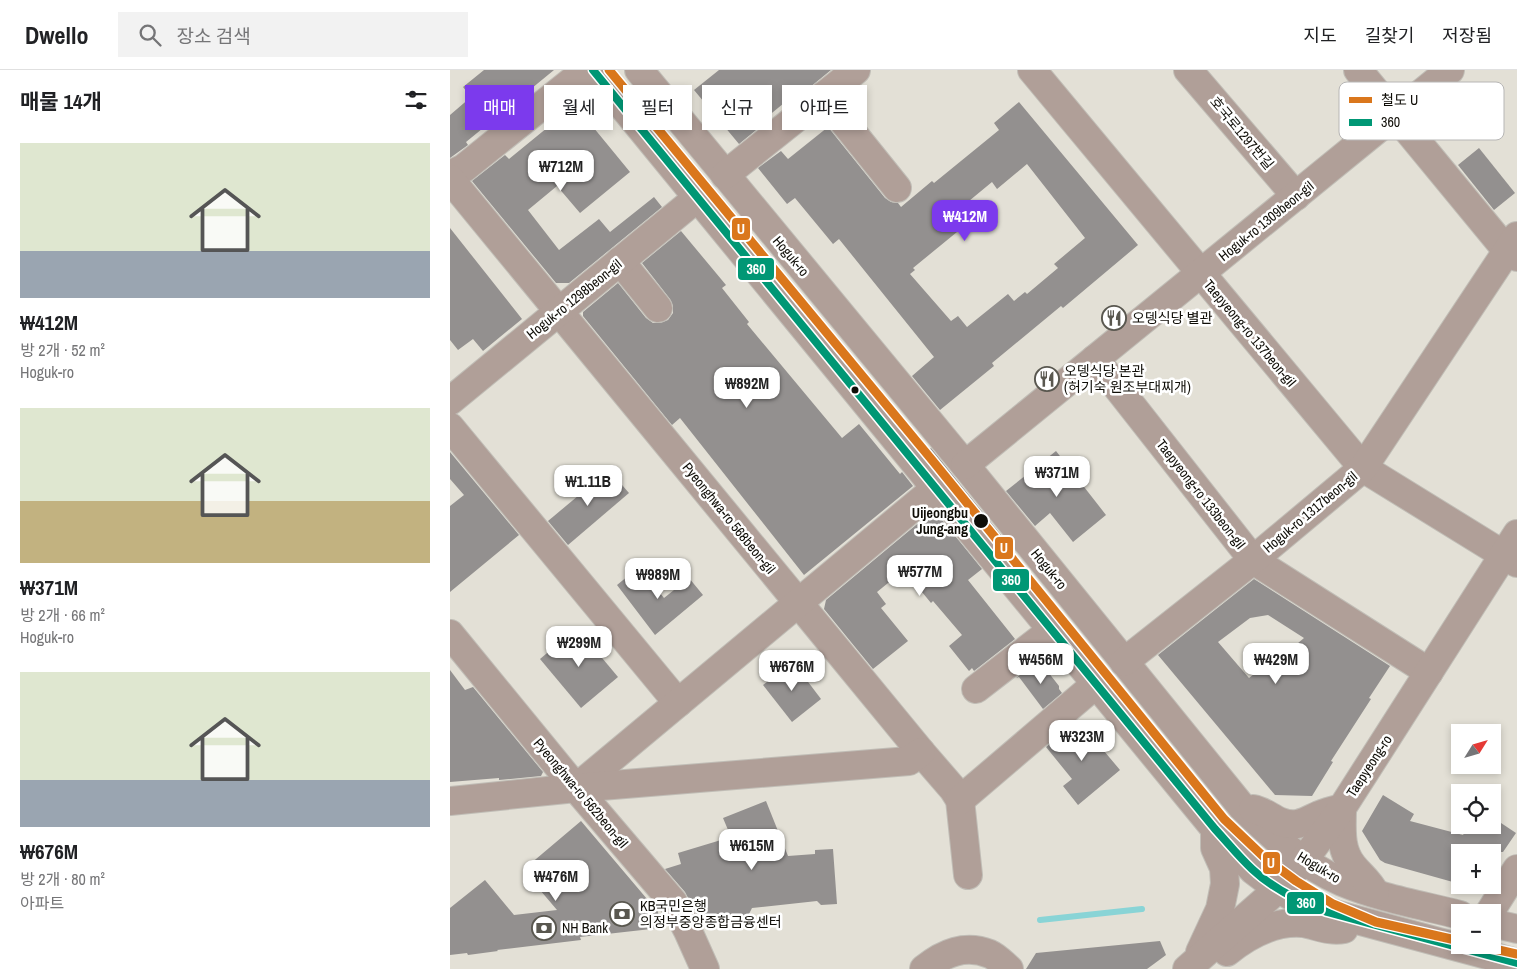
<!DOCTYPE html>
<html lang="ko">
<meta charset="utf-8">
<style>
body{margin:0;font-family:"Archivo Narrow","Noto Sans KR",sans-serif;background:#f2f2f2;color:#202124;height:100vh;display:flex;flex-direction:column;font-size:19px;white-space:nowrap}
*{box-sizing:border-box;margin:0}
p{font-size:16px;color:#757577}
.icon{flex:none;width:28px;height:28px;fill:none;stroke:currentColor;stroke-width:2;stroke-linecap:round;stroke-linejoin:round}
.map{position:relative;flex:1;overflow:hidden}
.side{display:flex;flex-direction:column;background:#fff;width:450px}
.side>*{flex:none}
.banner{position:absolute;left:15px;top:15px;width:475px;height:45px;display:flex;gap:10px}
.needle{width:32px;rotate:53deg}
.controls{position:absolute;left:1001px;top:654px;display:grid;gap:10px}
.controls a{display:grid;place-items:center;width:50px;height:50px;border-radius:0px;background:#fff;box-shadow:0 2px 8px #0003;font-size:25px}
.price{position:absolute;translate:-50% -42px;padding:0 11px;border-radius:10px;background:#fff;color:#222;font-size:16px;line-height:32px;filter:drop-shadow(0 1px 2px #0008)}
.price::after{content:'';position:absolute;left:50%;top:30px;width:15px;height:11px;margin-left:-8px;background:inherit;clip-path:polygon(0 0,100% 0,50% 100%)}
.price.on{background:#7c3aed;color:#fff}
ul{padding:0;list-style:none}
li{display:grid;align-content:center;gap:10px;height:265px;padding:0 20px}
li span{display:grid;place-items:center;height:155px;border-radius:0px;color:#555}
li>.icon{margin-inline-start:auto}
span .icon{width:90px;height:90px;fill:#fffc;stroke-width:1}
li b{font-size:21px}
h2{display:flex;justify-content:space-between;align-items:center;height:60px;padding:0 20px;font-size:21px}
.tag{padding:0 18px;border-radius:0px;background:#fff;box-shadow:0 2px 8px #0003;font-size:18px;line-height:45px}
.tag.on{background:#7c3aed;color:#fff}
header{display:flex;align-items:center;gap:30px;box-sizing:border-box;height:70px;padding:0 25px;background:#fff;border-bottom:1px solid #e0e0e0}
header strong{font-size:24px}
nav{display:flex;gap:28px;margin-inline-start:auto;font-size:18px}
.search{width:350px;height:45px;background:#f2f2f2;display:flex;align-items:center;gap:12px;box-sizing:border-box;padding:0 18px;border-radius:0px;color:#757577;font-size:19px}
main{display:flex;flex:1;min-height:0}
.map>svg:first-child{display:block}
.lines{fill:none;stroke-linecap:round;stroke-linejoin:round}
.stream{stroke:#89d4d6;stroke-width:6}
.building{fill:#93908f;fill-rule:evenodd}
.minor-casing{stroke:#c0bdb6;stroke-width:30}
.minor{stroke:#b09f98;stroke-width:28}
.bus-1-casing{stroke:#fff;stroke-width:11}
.bus-1{stroke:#009775;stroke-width:8}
.rail-1-casing{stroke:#fff;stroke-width:12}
.rail-1{stroke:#da771c;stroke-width:9}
.bus-dot{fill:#0f0d07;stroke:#fff;stroke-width:2}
.labels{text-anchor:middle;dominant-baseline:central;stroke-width:5;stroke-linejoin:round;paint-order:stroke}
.street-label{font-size:14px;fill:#0f0d07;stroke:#fff}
.poi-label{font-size:14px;fill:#0f0d07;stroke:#fff;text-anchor:start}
.stop-label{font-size:14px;font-weight:bold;fill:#0f0d07;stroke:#fff;text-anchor:end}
.key{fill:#fff;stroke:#b7b6b5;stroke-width:1}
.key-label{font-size:14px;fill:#0f0d07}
.line-badge{stroke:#fff;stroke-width:2}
.badge-label{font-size:14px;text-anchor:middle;font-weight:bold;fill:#fff}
</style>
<header>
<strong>Dwello</strong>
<div class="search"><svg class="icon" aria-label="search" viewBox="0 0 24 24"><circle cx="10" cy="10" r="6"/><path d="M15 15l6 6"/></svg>장소 검색</div>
<nav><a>지도</a><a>길찾기</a><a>저장됨</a></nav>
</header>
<main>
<section class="side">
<h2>매물 14개<svg class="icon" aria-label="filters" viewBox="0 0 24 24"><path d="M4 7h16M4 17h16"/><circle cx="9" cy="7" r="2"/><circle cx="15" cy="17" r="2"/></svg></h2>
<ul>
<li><span style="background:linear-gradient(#dfe7d0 70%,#9aa5b1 0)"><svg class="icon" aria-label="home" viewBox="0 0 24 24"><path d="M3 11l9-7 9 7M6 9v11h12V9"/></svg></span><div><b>₩412M</b><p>방 2개 · 52 m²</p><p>Hoguk-ro</p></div></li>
<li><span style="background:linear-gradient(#dfe7d0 60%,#c2b280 0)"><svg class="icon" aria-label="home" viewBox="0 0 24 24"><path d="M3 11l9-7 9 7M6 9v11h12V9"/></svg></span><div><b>₩371M</b><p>방 2개 · 66 m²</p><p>Hoguk-ro</p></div></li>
<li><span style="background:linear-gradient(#dfe7d0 70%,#9aa5b1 0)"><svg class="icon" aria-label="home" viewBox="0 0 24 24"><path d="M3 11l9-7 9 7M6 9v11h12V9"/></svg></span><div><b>₩676M</b><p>방 2개 · 80 m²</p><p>아파트</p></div></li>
</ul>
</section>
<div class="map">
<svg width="1067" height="899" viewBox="0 0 1067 899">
<rect width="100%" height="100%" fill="#e3e0d6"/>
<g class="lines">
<polyline class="stream" points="590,850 692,839"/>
</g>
<g class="building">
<polygon points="34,0 104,0 16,72 18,75 0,88 0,45 21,27 13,17"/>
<polygon points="269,0 381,0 359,18 356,15 317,47 310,55 311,56 289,74 244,20"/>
<path d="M 569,32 L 688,175 L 613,238 L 611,236 L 542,293 L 544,296 L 490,340 L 462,306 L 484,287 L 389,169 L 383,174 L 345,128 L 337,134 L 308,98 L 331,81 L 338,89 L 378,57 L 435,128 L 441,132 L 448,133 L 451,137 L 482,111 L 484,113 L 549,60 L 544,53 ZM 577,94 L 635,168 L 604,194 L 608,198 L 577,224 L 575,222 L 564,231 L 558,224 L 517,257 L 508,246 L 501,251 L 460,204 L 465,200 L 463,198 L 507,162 L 496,150 L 542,112 L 547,119 Z"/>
<polygon points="125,35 180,102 130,143 107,116 78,140 109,180 149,149 160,162 204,127 212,137 119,213 106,213 22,111 55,85 59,89"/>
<polygon points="1029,78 1065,123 1044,140 1008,95"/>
<polygon points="0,158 72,249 33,281 23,269 8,280 0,270"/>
<polygon points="231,161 276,215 272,218 299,252 297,254 392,368 409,354 450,404 452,402 463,416 354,505 230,348 222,355 133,246 133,242 168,213 196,248 203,253 210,253 218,250 223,243 223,236 220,229 192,193"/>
<polygon points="481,378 560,476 556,479 476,382"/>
<polygon points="606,381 656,445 623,472 600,443 585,456 556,421"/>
<polygon points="0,382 69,465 0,522 0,436 14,425 0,409"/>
<polygon points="159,400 179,423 118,475 98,451"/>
<polygon points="484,440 532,499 518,510 565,569 524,601 522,598 519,601 499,576 512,565 483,531 481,533 454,500 427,522 436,534 431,538 458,571 423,599 374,539 376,530"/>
<polygon points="189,497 214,528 239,508 253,525 205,565 167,515"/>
<path d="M 804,509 L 940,596 L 919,628 L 921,629 L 881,691 L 883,692 L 862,726 L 825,725 L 708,585 ZM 818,545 L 854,568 L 822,595 L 819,592 L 799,608 L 768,572 L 800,548 Z"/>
<polygon points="127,558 168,607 131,638 90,589"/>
<polygon points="343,592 371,629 342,652 313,615"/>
<polygon points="587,592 589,594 591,593 609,616 609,619 612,623 593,639 569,607 566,608"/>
<polygon points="0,600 15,620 23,617 93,702 91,706 49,710 49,708 0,712"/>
<polygon points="628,650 670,700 628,735 613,716 622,709 596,677"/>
<polygon points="933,725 964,744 960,751 1013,765 1019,755 1042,755 1042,747 1066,763 1053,782 1010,782 1010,814 935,793 930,790 912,761"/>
<polygon points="316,731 338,786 365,784 365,780 383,779 387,834 371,835 367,831 302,838 296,850 262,853 249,849 235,822 215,799 231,794 228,783 281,767 273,748"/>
<polygon points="131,751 208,842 210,858 130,867 131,870 47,880 48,881 18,885 17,883 0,885 0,838 35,810 64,845 107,840 73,800"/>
<polygon points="710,871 716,885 697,899 576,899 586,883"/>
</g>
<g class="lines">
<defs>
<g id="minor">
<polyline points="143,0 765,759 803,800 828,819 856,834 877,842 1067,893"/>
<path d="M 189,0 L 515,395 L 792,737 C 822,766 853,795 892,812 C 930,828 971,835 1010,845"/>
<polyline points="582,0 913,398 1067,493"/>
<polyline points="738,0 846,126"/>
<polyline points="908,0 1058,182 1067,187"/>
<polyline points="373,26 447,118"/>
<polyline points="0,105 14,98 136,0"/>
<polyline points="275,105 406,0"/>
<polyline points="0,109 471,682 503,719 510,730 518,805"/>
<polyline points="170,191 208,238"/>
<polyline points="645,289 803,490 979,602"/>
<polyline points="0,331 247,128"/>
<polyline points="0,357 228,633"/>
<polyline points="515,395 1000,0"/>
<polyline points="0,564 126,718 223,832 238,861 255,899"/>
<polyline points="674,592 803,490 913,398 1067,166"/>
<polyline points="526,619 602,560"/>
<polyline points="126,718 486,418"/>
<polyline points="510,730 646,614"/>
<polyline points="0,731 126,718 459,691 471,682"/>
<path d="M 892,738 C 892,758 889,779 903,796 C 911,806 919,811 925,823"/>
<path d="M 803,739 C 814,741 821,748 831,752 C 847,758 856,751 869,745 C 876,742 884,740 892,738"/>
<polyline points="1040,842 1067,799"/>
<polyline points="1042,853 1067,859"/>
<polyline points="750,882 770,839 775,814 774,798 765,778 765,762"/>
<path d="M 777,882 C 798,865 824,851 852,853 C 866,855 879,862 894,859"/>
<path d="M 474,899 C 494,883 515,874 540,884 C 547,887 553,894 559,899"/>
<polyline points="737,899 828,819 854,790 892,738 1067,464"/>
</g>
</defs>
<use href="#minor" class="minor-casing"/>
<use href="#minor" class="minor"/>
<defs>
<path id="bus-1" d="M 143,0 L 765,759 C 777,772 789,787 802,799 C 823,819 850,832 877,842 L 1067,893"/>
</defs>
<use href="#bus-1" class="bus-1-casing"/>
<use href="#bus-1" class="bus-1"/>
<defs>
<g id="rail-1">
<polyline points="159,0 482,390 774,749 816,789 846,811 883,834 926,852 1010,871"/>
<polyline points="1027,875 1067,884"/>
</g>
</defs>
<use href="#rail-1" class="rail-1-casing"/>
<use href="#rail-1" class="rail-1"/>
</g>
<defs>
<symbol id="restaurant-ring" viewBox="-11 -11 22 22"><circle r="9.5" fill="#fff" stroke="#59574f" stroke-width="1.5"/><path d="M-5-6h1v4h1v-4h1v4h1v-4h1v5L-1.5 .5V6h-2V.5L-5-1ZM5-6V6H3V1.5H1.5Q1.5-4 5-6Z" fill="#59574f"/></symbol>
<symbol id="bank-ring" viewBox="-11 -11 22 22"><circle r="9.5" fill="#fff" stroke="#59574f" stroke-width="1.5"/><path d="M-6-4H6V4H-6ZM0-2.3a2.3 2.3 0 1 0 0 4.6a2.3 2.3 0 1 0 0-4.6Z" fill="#59574f"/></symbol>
</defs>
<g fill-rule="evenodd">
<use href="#restaurant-ring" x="650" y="234" width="28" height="28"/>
<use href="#restaurant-ring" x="583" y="295" width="28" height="28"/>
<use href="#bank-ring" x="158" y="830" width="28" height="28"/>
<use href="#bank-ring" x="80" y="844" width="28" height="28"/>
</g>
<g class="bus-dot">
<circle cx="405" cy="320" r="4.5"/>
<circle cx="531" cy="451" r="8"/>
</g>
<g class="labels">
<g class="street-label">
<text transform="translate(792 63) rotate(50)">호국로1297번길</text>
<text transform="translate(816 151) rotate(-39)">Hoguk-ro 1309beon-gil</text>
<text transform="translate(341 186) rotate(50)">Hoguk-ro</text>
<text transform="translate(124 229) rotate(-39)">Hoguk-ro 1298beon-gil</text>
<text transform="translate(800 263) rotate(50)">Taepyeong-ro 137beon-gil</text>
<text transform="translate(751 424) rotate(52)">Taepyeong-ro 133beon-gil</text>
<text transform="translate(860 442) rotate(-40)">Hoguk-ro 1317beon-gil</text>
<text transform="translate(279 448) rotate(51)">Pyeonghwa-ro 568beon-gil</text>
<text transform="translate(599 499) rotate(51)">Hoguk-ro</text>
<text transform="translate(919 696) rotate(-57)">Taepyeong-ro</text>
<text transform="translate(131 723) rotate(50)">Pyeonghwa-ro 562beon-gil</text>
<text transform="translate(869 797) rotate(31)">Hoguk-ro</text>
</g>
<g class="poi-label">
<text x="682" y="248">오뎅식당 별관</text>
<text x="614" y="301">오뎅식당 본관<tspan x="614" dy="16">(허기숙 원조부대찌개)</tspan></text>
<text x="190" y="836">KB국민은행<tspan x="190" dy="16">의정부중앙종합금융센터</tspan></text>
<text x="112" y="858">NH Bank</text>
</g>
<g class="stop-label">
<text x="518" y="443">Uijeongbu<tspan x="518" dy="16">Jung-ang</tspan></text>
</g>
</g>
<rect x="889" y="12" width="165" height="58" rx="8" class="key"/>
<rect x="899" y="27" width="23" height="6" fill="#da771c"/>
<rect x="899" y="49" width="23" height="7" fill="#009775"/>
<g class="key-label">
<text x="931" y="35">철도 U</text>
<text x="931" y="57">360</text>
</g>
<g class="line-badge">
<rect x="281" y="147" width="20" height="24" rx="5" fill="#da771c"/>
<rect x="287" y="187" width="38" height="24" rx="5" fill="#009775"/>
<rect x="544" y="466" width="20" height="24" rx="5" fill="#da771c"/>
<rect x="542" y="498" width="38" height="24" rx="5" fill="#009775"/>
<rect x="812" y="781" width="19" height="24" rx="5" fill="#da771c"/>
<rect x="836" y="821" width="39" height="24" rx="5" fill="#009775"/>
</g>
<g class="badge-label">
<text x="291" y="164">U</text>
<text x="306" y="204">360</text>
<text x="554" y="483">U</text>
<text x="561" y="515">360</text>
<text x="821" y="798">U</text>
<text x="856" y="838">360</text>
</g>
</svg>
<div class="controls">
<a><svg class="needle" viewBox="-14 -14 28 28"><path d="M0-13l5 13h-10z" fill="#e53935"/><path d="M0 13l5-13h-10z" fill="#757577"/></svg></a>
<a><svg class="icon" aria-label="locate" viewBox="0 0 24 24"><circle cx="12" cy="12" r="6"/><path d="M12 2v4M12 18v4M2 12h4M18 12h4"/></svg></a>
<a>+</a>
<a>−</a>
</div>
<b class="price" style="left:111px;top:122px">₩712M</b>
<b class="price on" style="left:515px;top:172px">₩412M</b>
<b class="price" style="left:297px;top:339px">₩892M</b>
<b class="price" style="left:607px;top:428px">₩371M</b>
<b class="price" style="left:138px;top:437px">₩1.11B</b>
<b class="price" style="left:470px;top:527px">₩577M</b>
<b class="price" style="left:208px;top:530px">₩989M</b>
<b class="price" style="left:129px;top:598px">₩299M</b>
<b class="price" style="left:591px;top:615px">₩456M</b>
<b class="price" style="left:826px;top:615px">₩429M</b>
<b class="price" style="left:342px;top:622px">₩676M</b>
<b class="price" style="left:632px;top:692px">₩323M</b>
<b class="price" style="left:302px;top:801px">₩615M</b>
<b class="price" style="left:106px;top:832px">₩476M</b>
<div class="banner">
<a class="tag on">매매</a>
<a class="tag">월세</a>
<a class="tag">필터</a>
<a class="tag">신규</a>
<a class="tag">아파트</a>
</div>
</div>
</main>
